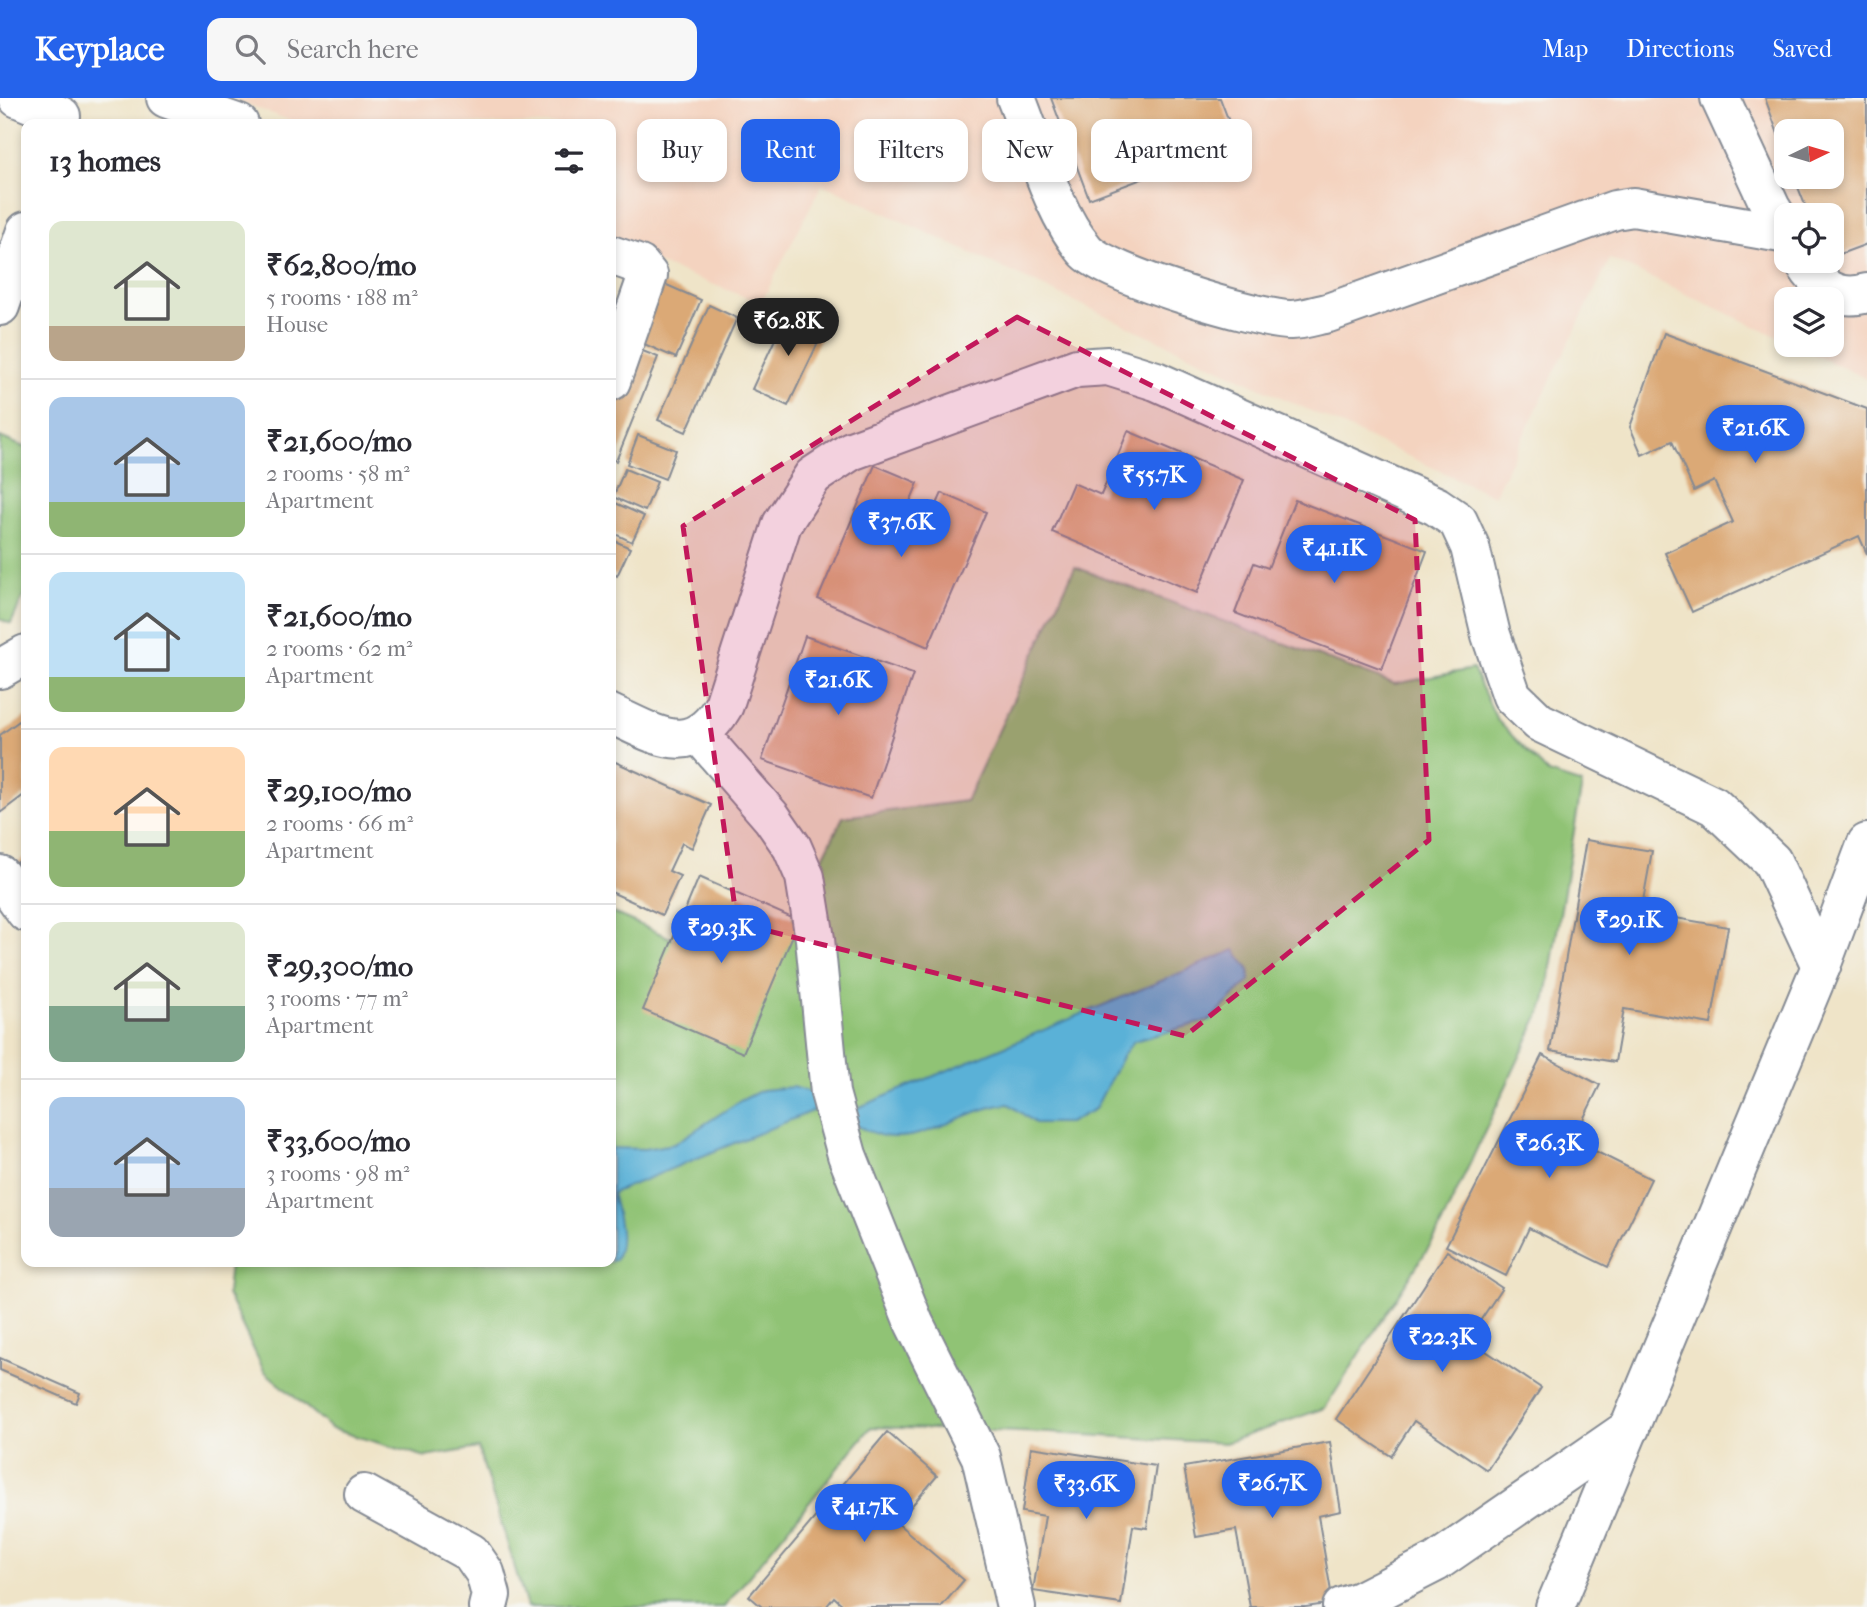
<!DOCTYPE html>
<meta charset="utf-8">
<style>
body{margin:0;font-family:"IM FELL French Canon",serif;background:#f7f7f7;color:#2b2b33;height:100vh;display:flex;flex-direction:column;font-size:26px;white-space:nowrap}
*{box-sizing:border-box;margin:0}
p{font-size:23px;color:#7c7c81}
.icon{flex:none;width:38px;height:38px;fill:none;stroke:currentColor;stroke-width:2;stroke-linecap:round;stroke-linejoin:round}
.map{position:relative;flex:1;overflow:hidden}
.drawer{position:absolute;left:21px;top:21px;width:595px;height:1148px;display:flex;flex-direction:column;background:#fff;border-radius:14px;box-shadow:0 4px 10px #0003}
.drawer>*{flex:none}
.banner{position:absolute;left:637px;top:21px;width:665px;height:63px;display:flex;gap:14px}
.needle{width:46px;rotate:85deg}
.controls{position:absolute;left:1774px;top:21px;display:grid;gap:14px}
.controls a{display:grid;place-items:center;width:70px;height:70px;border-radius:14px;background:#fff;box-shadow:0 4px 10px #0003;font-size:35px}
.price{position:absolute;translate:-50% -60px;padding:0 16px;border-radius:24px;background:#2563eb;color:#fff;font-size:23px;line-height:46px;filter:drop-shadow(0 2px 4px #0008)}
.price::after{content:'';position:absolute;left:50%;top:42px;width:21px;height:16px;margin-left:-10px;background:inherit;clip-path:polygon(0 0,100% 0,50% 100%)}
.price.active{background:#222;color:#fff}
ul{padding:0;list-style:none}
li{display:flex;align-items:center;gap:21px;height:175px;padding:0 28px}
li+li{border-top:2px solid #e1e1e2}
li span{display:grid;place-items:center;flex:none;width:196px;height:140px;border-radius:14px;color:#555}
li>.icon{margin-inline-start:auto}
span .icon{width:84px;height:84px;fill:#fffc;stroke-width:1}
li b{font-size:30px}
h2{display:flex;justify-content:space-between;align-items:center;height:84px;padding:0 28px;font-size:30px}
.pill{padding:0 24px;border-radius:14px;background:#fff;box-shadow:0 4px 10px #0003;font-size:24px;line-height:63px}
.pill.active{background:#2563eb;color:#fff}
header{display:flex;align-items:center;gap:42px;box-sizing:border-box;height:98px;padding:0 35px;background:#2563eb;color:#fff}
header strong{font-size:33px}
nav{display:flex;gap:38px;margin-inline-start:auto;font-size:24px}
.search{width:490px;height:63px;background:#f7f7f7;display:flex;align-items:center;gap:18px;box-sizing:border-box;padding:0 24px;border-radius:14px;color:#7c7c81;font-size:26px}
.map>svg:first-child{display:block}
.built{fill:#f4d3bf;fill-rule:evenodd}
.green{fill:#90c374;stroke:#567969;stroke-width:2}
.water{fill:#5ab1d7;stroke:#3a709a;stroke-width:2}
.building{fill:#dba976}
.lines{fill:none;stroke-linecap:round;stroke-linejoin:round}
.minor-casing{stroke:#858a93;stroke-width:42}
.minor{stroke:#fff;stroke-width:38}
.marked{fill:#c2185b;fill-opacity:0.2;stroke:#c2185b;stroke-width:5;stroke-dasharray:14 9;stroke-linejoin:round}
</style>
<header>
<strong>Keyplace</strong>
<div class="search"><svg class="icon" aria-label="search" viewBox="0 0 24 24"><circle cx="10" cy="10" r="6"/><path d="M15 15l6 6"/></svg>Search here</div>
<nav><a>Map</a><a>Directions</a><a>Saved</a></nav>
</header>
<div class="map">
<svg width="1867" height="1509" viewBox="0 0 1867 1509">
<rect width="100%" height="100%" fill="#f6f6f2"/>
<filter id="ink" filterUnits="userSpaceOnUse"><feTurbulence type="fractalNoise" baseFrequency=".0143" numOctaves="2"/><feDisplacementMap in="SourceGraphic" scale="14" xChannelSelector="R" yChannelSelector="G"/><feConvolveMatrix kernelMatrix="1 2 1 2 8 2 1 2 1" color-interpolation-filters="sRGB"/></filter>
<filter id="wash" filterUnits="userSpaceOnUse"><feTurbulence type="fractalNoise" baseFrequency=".00686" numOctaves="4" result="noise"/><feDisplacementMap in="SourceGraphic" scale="28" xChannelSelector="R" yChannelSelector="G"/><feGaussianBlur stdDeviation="1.57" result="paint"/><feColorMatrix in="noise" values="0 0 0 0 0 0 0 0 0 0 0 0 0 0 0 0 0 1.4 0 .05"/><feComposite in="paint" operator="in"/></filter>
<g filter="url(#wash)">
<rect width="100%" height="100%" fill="#efe4c8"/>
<path class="built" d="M 231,0 L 1867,0 L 1867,281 L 1794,247 L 1832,247 L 1832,201 L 1787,201 L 1787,243 L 1610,161 L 1494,398 L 822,86 L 761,205 L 611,147 L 611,26 L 299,26 ZM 1787,33 L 1832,33 L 1832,79 L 1787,79 ZM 1787,117 L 1832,117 L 1832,163 L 1787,163 Z"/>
<g class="green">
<polygon points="0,339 26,350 26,492 11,526 0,521"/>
<polygon points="1075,469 1395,586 1473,571 1497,622 1548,675 1582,686 1545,905 1436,1138 1325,1310 1225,1345 1049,1335 871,1329 724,1509 527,1509 478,1350 426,1359 332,1331 264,1273 227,1196 230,1164 611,1164 611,814 716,860 781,844 843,719 966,703"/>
</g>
<g class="water">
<path d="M 1235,852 L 1249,871 L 1250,882 L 1210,922 L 1134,943 L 1123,957 L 1095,1011 L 1069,1025 L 1035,1025 L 1009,1006 C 965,1009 928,1046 883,1038 C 874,1036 865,1031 857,1028 L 850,1013 Z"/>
<path d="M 793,989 L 810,994 L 820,1010 L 612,1095 C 617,1116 626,1142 615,1162 L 611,1163 L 611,1050 L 644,1051 L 674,1046 L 740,1003 L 762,992 Z"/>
</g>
<g id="blocks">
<g class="building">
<polygon points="1051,0 1220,0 1237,45 1089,101"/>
<polygon points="1765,0 1867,0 1867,146 1832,159 1832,117 1809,117 1794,79 1832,79 1832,33 1787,33 1786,58"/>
<polygon points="660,184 701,202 676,260 635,242"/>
<polygon points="709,207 737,220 686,334 658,322"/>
<polygon points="788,213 825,230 788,308 752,291"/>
<polygon points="1664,235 1867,311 1867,456 1859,438 1692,514 1665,455 1733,424 1714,383 1694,393 1672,343 1642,357 1630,329"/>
<polygon points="630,248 658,259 616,363 611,361 611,294"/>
<polygon points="1128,333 1244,382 1197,495 1052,434 1073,385 1101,397"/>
<polygon points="638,337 676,352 665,381 627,366"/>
<polygon points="875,367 918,385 902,423 925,433 942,395 986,414 928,549 818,501"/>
<polygon points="625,371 657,384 645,413 613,399"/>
<polygon points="1295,402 1427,453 1382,571 1235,515 1254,465 1268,470"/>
<polygon points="611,403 644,418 632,444 611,434"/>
<polygon points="611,441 630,450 617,478 611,475"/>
<polygon points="805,538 913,576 871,700 762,662"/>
<polygon points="26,618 26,700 24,697 0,715 0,637"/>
<polygon points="611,662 711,707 692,750 682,745 669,773 680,778 662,817 611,794"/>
<polygon points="1586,742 1652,753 1641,814 1728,829 1711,926 1624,911 1615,964 1550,953"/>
<polygon points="26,758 26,801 6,773"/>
<polygon points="699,779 799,823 743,955 643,912"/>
<polygon points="1542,957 1600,987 1573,1042 1651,1081 1608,1169 1529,1130 1506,1178 1446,1148"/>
<polygon points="1447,1153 1502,1190 1468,1241 1541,1290 1487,1372 1414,1323 1391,1358 1336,1321"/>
<polygon points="0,1260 80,1295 76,1305 0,1272"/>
<polygon points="887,1334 937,1378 897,1425 964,1482 941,1509 845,1509 834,1499 826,1509 762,1509 749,1498"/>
<polygon points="1330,1344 1341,1413 1318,1418 1333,1505 1306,1509 1250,1509 1236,1432 1196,1439 1184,1369"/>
<polygon points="1031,1349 1156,1368 1147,1430 1133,1428 1121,1506 1033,1493 1045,1418 1022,1414"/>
</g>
</g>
</g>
<g filter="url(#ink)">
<use href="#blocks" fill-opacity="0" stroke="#858a93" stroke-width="2"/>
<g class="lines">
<defs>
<g id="minor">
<polyline points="18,0 61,18"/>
<polyline points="166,0 239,26"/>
<path d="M 1016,0 C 1035,46 1052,114 1085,152 C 1105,176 1258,222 1291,222 C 1303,222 1317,217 1328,215 L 1615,112 L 1633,109 L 1787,136"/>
<polyline points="1720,0 1771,110 1787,136"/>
<polyline points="611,157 640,167 648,177 611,283"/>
<path d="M 1803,163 C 1819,188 1836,204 1867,195"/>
<polyline points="0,208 26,133"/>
<polyline points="0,571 26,556"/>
<path d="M 611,616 C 657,637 692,663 724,607 L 782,426 L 813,378 L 851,353 L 1077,270 L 1108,268 L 1156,283 L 1436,408 L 1458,423 L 1470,449 L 1491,537 L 1512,598 L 1539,624 L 1714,708 L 1772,763 L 1821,868"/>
<polyline points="700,637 772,720 792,749 805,779 815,841 830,995 847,1057 914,1225 981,1359 1016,1509"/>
<polyline points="0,777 26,814"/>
<polyline points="364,1396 471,1455 485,1475 491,1497 488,1509"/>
<polyline points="1342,1509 1360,1503 1436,1464 1630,1330"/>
<polyline points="1555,1509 1821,868 1867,745"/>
</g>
</defs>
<use href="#minor" class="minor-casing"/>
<use href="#minor" class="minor"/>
</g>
</g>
<path class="marked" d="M 1017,219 L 1415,422 L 1429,742 L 1185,938 L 737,825 L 683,428 Z"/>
</svg>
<div class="controls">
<a><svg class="needle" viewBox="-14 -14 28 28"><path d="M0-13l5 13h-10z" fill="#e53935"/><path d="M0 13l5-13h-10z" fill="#7c7c81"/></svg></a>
<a><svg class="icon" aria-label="locate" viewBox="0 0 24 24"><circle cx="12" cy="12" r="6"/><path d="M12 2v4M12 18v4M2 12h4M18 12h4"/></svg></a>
<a><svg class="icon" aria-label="layers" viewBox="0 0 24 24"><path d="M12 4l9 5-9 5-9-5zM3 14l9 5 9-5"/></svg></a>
</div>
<b class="price active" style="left:788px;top:260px">₹62.8K</b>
<b class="price" style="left:1755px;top:367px">₹21.6K</b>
<b class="price" style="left:1154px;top:414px">₹55.7K</b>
<b class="price" style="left:901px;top:461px">₹37.6K</b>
<b class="price" style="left:1334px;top:487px">₹41.1K</b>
<b class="price" style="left:838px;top:619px">₹21.6K</b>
<b class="price" style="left:1629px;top:859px">₹29.1K</b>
<b class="price" style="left:721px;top:867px">₹29.3K</b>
<b class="price" style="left:1549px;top:1082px">₹26.3K</b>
<b class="price" style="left:1442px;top:1276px">₹22.3K</b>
<b class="price" style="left:1272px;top:1422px">₹26.7K</b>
<b class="price" style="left:1086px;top:1423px">₹33.6K</b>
<b class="price" style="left:864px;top:1446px">₹41.7K</b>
<div class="banner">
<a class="pill">Buy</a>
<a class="pill active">Rent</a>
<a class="pill">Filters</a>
<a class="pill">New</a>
<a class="pill">Apartment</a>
</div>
<section class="drawer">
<h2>13 homes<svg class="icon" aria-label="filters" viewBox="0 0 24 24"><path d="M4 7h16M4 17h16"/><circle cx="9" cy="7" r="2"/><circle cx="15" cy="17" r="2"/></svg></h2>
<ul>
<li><span style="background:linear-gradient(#dfe7d0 75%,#b9a48a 0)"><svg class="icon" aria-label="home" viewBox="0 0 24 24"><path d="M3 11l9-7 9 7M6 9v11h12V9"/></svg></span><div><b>₹62,800/mo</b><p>5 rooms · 188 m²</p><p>House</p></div></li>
<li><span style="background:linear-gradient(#a9c7e8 75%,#8fb573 0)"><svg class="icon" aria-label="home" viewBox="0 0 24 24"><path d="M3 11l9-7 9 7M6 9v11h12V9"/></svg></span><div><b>₹21,600/mo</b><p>2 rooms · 58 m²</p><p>Apartment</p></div></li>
<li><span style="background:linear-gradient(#bfe0f5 75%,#8fb573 0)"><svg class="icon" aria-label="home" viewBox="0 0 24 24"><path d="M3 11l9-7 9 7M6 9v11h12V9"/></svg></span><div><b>₹21,600/mo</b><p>2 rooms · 62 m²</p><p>Apartment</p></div></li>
<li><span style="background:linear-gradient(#ffd9b3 60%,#8fb573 0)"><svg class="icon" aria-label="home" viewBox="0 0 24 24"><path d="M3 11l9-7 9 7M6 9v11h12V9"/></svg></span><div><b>₹29,100/mo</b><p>2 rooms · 66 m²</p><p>Apartment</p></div></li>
<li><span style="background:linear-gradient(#dfe7d0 60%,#7fa58c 0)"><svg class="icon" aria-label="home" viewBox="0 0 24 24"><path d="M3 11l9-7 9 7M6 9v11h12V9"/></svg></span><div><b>₹29,300/mo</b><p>3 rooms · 77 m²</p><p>Apartment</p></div></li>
<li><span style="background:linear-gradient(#a9c7e8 65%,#9aa5b1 0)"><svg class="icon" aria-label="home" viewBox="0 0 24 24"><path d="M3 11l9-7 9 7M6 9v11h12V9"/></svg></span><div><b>₹33,600/mo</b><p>3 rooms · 98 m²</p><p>Apartment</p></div></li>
</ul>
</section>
</div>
